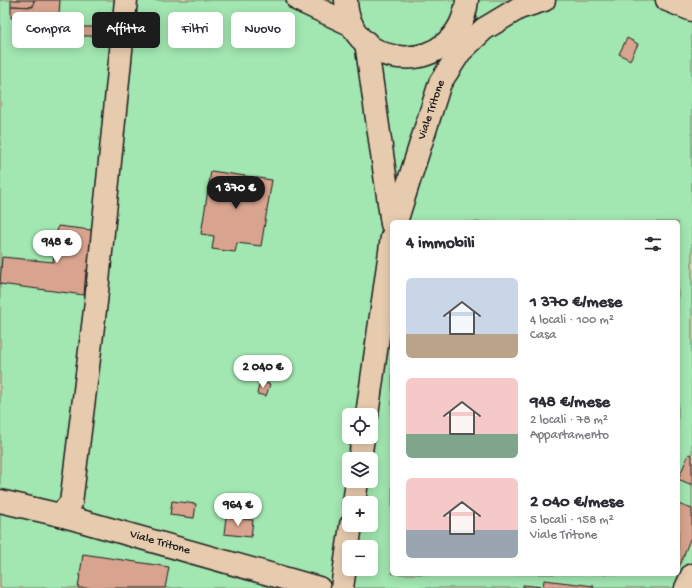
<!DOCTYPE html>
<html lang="it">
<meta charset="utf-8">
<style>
body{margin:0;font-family:"Gochi Hand",sans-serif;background:#f2f2f3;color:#2b2b33;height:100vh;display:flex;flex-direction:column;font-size:15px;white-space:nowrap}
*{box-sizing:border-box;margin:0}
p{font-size:13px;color:#7c7c81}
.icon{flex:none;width:22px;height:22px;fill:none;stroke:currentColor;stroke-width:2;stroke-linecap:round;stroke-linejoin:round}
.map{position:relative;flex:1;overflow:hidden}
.sheet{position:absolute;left:390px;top:220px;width:290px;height:356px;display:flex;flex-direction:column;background:#fff;border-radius:6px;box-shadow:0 2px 10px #0003}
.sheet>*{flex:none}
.banner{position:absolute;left:12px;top:12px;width:318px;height:36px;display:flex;gap:8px}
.tools{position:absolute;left:342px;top:408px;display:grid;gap:8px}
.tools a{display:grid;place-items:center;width:36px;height:36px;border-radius:6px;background:#fff;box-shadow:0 2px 10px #0003;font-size:20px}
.price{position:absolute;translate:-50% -34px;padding:0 9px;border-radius:14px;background:#fff;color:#222;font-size:13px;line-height:26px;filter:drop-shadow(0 1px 2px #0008)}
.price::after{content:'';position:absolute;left:50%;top:24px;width:12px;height:9px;margin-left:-6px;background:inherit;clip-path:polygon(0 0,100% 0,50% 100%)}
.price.current{background:#1c1c1c;color:#fff}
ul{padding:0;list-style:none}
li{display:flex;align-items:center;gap:12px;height:100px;padding:0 16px}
li span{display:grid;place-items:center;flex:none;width:112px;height:80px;border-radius:6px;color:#555}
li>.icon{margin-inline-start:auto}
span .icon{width:48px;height:48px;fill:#fffc;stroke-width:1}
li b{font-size:17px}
h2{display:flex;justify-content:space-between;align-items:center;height:48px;padding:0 16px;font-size:17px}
.pill{padding:0 14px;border-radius:6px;background:#fff;box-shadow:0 2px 10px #0003;font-size:14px;line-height:36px}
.pill.current{background:#1c1c1c;color:#fff}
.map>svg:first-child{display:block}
.green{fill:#a2e6b1;stroke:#5f8166;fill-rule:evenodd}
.building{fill:#d9a48f;stroke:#1c1c1c}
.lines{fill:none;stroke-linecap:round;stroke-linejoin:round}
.minor-casing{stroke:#1c1c1c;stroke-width:25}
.minor{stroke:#e7cbae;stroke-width:22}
.labels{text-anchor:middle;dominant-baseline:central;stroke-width:4;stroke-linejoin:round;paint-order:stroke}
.street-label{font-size:12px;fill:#1c1c1c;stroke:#e7cbae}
</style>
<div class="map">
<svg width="692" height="588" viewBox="0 0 692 588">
<rect width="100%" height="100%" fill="#e7cbae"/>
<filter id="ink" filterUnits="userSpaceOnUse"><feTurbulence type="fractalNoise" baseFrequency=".025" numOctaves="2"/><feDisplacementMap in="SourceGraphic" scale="8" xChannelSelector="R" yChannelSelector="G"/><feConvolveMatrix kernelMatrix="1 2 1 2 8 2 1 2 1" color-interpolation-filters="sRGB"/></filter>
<g filter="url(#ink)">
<path class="green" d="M 0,0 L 692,0 L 692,588 L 0,588 ZM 392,222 L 678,222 L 678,574 L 392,574 ZM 349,415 L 371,415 L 371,437 L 349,437 ZM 349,459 L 371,459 L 371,481 L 349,481 ZM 349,503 L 371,503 L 371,525 L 349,525 ZM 349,547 L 371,547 L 371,569 L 349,569 Z"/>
<g class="building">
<polygon points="11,0 34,0 33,7 11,6"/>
<polygon points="34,0 60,0 58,29 52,29 51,37 20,36 21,26 47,28 47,20 11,18 11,6 33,7"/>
<rect x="81" y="27" width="23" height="9"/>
<polygon points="627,38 638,44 630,60 619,54"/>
<polygon points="211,171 272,180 261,246 237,243 235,252 212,249 214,236 201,234"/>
<polygon points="58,226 99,231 95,271 86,270 84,295 0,284 2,257 53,262"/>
<polygon points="287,359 287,369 276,369 276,360"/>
<polygon points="260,382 270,384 266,396 257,394"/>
<polygon points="689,454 692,455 692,485 678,479"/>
<polygon points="172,501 196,504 194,518 170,515"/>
<polygon points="678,504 692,509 692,534 678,570"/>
<polygon points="226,517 253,520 251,537 224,534"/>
<polygon points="83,554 169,567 165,588 78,588"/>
<polygon points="544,580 594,586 593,588 523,588 523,585 543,587"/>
</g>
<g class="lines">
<defs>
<g id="minor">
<polyline points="298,0 352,25"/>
<path d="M 346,0 C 348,74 459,79 467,0"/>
<polyline points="667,0 692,10"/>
<polyline points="366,42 392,224"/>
<polyline points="396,222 440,83 460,52 484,29 519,8 544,0"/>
<polyline points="367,415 392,237"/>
<polyline points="360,459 363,437"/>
<polyline points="0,501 60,515 319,588"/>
<polyline points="354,503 357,481"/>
<polyline points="60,515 71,503 96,302 126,0"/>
<polyline points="342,588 351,525"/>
<polyline points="686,588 692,575"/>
</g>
</defs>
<use href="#minor" class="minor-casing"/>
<use href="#minor" class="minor"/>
</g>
</g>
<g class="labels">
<g class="street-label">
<text transform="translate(432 110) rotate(-71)">Viale Tritone</text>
<text transform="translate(160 543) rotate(16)">Viale Tritone</text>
</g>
</g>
</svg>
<div class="tools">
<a><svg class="icon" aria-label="locate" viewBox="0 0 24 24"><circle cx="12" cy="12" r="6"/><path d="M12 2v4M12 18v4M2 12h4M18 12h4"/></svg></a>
<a><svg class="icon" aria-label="layers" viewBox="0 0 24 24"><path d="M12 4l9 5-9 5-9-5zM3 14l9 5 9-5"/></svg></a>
<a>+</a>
<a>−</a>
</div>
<b class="price current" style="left:236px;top:210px">1 370 €</b>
<b class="price" style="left:57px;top:264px">948 €</b>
<b class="price" style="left:263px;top:389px">2 040 €</b>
<b class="price" style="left:238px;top:527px">964 €</b>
<div class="banner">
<a class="pill">Compra</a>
<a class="pill current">Affitta</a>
<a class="pill">Filtri</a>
<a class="pill">Nuovo</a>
</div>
<section class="sheet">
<h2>4 immobili<svg class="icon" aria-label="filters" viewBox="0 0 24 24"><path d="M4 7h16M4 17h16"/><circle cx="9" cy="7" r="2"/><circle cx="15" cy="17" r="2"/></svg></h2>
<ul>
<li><span style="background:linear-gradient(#c9d6e8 70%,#b9a48a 0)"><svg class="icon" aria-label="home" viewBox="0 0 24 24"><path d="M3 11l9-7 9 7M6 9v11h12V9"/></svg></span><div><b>1 370 €/mese</b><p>4 locali · 100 m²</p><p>Casa</p></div></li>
<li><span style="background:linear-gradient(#f6c9c9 70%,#7fa58c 0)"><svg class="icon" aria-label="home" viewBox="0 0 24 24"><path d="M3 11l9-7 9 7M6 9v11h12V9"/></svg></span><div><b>948 €/mese</b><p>2 locali · 78 m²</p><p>Appartamento</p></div></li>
<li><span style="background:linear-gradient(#f6c9c9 65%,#9aa5b1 0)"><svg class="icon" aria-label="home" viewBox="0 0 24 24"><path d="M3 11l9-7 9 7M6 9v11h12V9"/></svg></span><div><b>2 040 €/mese</b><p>5 locali · 158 m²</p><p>Viale Tritone</p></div></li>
</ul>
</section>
</div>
